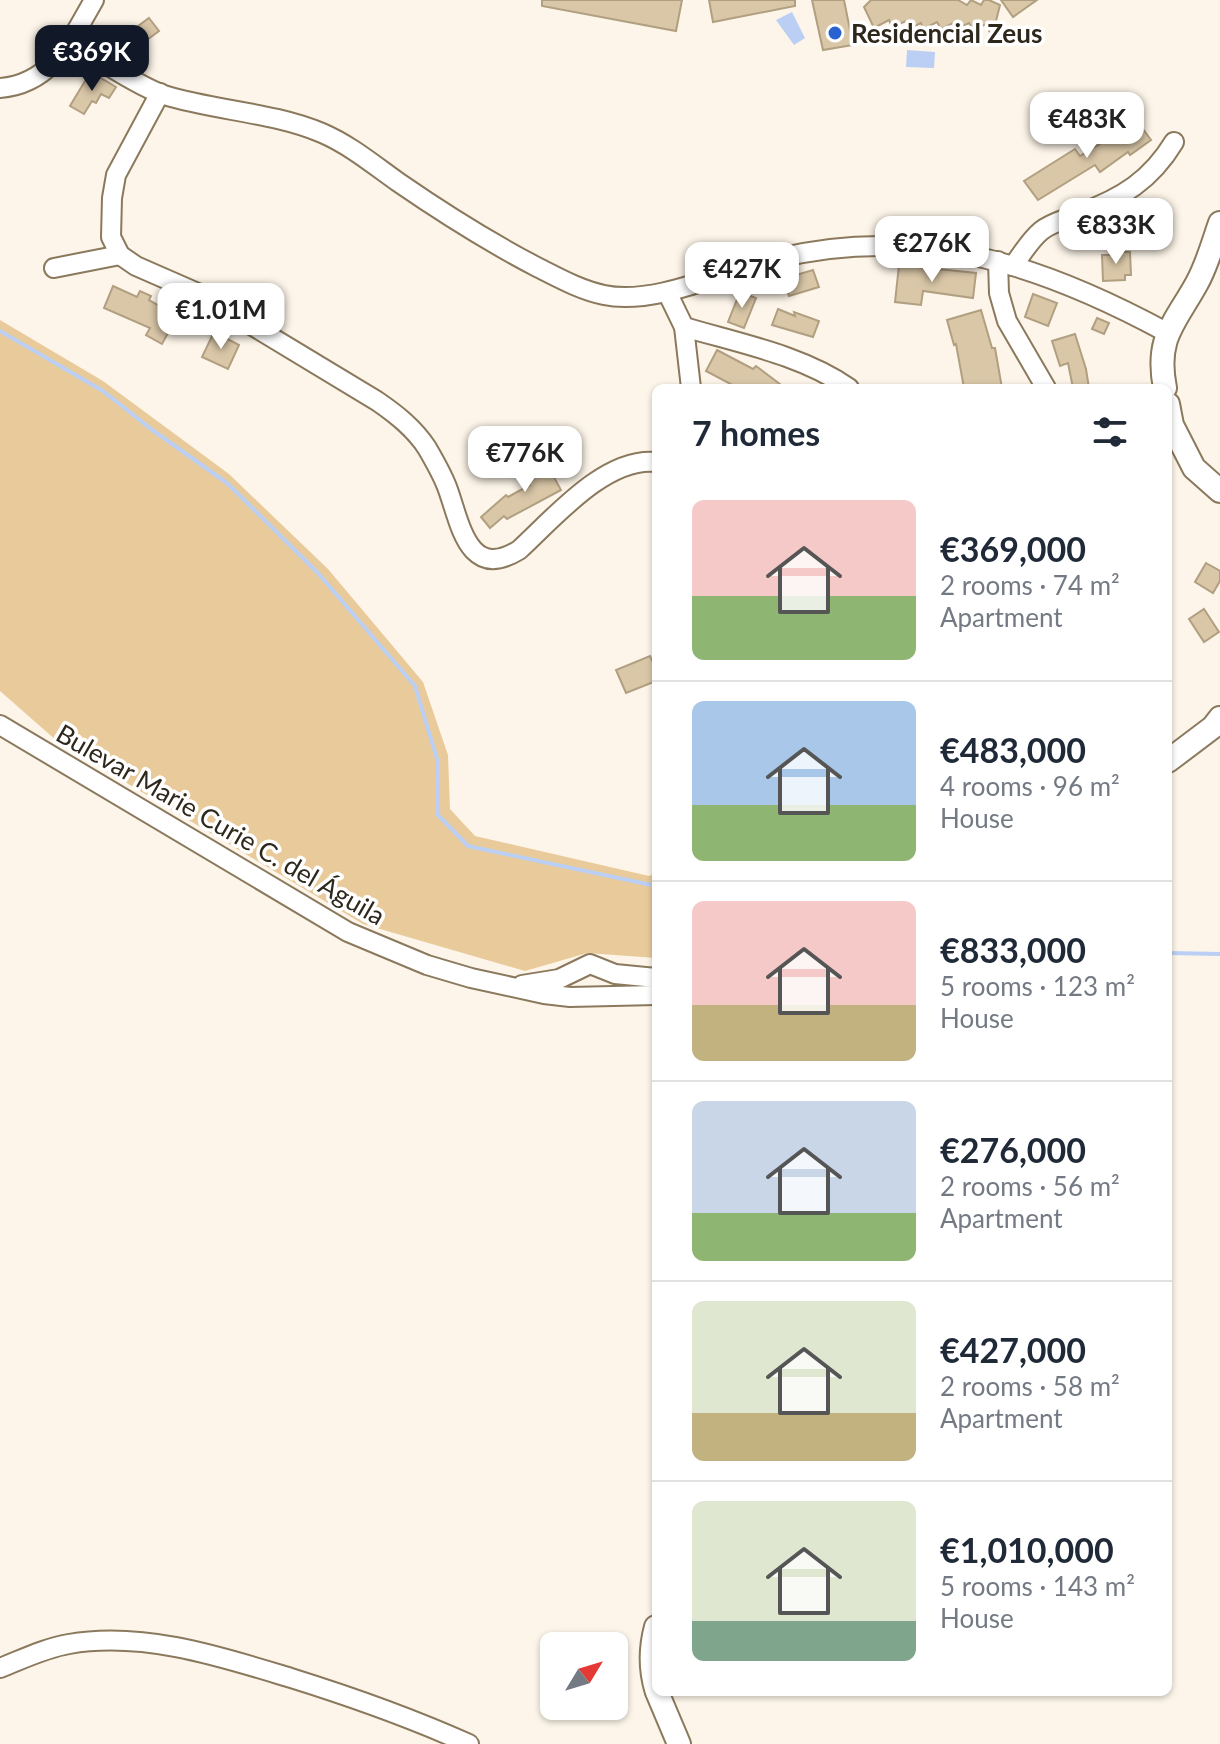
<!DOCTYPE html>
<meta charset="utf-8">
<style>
body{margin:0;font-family:Lato,sans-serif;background:#f6f6f7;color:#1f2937;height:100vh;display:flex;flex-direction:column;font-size:30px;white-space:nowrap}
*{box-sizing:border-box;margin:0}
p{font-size:26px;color:#747a83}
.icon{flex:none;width:44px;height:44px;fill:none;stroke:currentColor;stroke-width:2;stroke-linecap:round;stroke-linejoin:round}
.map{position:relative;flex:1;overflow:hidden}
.panel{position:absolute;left:652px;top:384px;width:520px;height:1312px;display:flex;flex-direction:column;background:#fff;border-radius:12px;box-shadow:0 2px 6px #0004}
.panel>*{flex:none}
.needle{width:52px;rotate:52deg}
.fabs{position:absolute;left:540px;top:1632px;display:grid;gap:16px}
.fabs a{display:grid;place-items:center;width:88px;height:88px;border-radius:12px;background:#fff;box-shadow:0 2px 6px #0004;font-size:40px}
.price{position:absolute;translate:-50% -68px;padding:0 18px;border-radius:16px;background:#fff;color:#222;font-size:26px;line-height:52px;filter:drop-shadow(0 2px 4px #0008)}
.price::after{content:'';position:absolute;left:50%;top:48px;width:24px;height:18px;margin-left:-12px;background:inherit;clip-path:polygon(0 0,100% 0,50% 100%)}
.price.current{background:#111827;color:#fff}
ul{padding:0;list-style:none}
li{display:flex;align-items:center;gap:24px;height:200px;padding:0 40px}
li+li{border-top:2px solid #e0e1e3}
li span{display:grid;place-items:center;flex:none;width:224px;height:160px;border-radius:12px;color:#555}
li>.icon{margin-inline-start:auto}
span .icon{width:96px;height:96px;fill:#fffc;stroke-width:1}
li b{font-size:34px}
h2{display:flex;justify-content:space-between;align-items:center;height:96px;padding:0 40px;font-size:34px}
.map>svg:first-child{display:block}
.green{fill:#e9cb9b}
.water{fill:#bacff3}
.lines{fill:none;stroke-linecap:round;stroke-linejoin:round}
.stream{stroke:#bacff3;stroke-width:4}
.building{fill:#dac7a8;stroke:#b19f81;stroke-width:2}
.minor-casing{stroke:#8b795d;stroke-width:22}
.tertiary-casing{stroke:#8b795d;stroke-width:26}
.minor{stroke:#fff;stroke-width:18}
.tertiary{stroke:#fff;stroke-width:22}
.poi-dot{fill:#2963d0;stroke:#fff;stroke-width:3}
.labels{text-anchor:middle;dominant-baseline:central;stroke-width:7;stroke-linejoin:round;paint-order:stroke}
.poi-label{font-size:26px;font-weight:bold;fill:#2e271b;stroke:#fff;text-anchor:start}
.street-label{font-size:26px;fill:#2e271b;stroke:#fff}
</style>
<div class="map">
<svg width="1220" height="1744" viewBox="0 0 1220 1744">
<rect width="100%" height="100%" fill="#fdf5e9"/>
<polygon class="green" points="0,320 103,381 229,474 328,569 423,682 448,755 450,809 475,836 649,876 656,873 656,958 587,953 525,971 363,924 58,742 0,691"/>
<g class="water">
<polygon points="792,12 805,38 794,45 776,20"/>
<polygon points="907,50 935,52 934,68 906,67"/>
</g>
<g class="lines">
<g class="stream">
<polyline points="0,331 103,391 151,429 227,483 317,572 415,686 437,759 438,815 468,846 656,886"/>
<polyline points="1168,953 1220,954"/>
</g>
</g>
<g class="building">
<polygon points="542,0 682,0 676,31 542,6"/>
<polygon points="709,0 795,0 795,6 713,22"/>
<polygon points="812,0 844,0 853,45 823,50"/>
<polygon points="871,0 958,0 967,5 971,0 981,5 984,0 989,0 1000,5 992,37 986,24 973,30 969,23 956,29 953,23 941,29 937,22 923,29 921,23 909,29 906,21 892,27 889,20 874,28 864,7"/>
<polygon points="1001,0 1037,0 1013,17"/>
<polygon points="149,18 159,31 136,48 126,35"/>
<polygon points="88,76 97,81 99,77 116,87 109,98 101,94 96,103 92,101 84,114 70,106"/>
<polygon points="1137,121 1151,140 1130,155 1128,152 1100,172 1095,165 1038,200 1024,181 1075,149 1080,156"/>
<polygon points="1111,252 1130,252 1131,275 1125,275 1125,280 1103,281 1102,255 1111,255"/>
<polygon points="899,265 976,273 973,298 923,291 921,305 895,302"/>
<polygon points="813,270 819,287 789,296 783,279"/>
<polygon points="113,286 137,297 140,291 151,296 149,300 170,312 166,320 173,324 162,344 146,335 150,328 104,308"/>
<polygon points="740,292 756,298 744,328 728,322"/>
<polygon points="1033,294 1057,303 1048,326 1025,317"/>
<polygon points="778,309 795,316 794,312 819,321 813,337 772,325"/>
<polygon points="981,310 992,348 995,348 1002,388 964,388 956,344 954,345 947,320"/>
<polygon points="1097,318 1109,323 1104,334 1092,329"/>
<polygon points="214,332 239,345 228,369 202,357"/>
<polygon points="1075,334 1086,369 1089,388 1073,388 1068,363 1060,366 1052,341"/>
<polygon points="717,350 753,369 756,366 785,388 738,388 706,371"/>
<polygon points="544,459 561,490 507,519 504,516 490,528 481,517 506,495 508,497 530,485 522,471"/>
<polygon points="1206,563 1220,571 1220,581 1213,593 1195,582"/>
<polygon points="1204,609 1219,632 1204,642 1189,619"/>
<polygon points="650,656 656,669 656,681 626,693 616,670"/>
</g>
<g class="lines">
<defs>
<g id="minor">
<path d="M 69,42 C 96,57 137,86 164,95 C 216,111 272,112 322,133 C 350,145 374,165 398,182 C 443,213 489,242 537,267 C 559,278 580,290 604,295 C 656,306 727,270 779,258 C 921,224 1042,265 1166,332"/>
<path d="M 0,88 C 52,84 71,40 94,0"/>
<path d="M 160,93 L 116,175 L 112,198 L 111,237 L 120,255 L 136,266 L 200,294 L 377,401 C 396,414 414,428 427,448 C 434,460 442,474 447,487 C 460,521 467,582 519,550 C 554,518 605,457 656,462"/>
<polyline points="998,261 999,293 1007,321 1046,388"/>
<path d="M 1013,266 C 1022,254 1030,240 1041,231 C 1052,222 1068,219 1081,213 C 1122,198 1151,180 1174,142"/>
<polyline points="54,268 120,255"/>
<polyline points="667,292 684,327 691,388"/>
<path d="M 684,327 C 738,343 802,355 849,388"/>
<polyline points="0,725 348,932 427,965 471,978 544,994 570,997 656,995"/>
<polyline points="522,985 559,979 590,964 615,974 656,978"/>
<path d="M 0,1668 C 23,1659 45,1648 69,1644 C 143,1631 222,1657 291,1678 C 352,1697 411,1718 469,1744"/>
</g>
<g id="tertiary">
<path d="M 1165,388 C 1155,338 1175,323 1197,283 C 1207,265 1213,243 1220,223"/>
<polyline points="1168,404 1172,425 1194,468 1220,491"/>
<polyline points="1168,761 1213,727 1220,718"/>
<path d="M 656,1627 C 650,1649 650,1668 656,1689"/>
<polyline points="657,1692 679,1744"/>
</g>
</defs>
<use href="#minor" class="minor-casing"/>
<use href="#tertiary" class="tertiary-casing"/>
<use href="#minor" class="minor"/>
<use href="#tertiary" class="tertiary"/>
</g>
<circle class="poi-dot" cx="835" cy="33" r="8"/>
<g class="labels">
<g class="poi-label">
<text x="851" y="33">Residencial Zeus</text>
</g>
<g class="street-label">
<text transform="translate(221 824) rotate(30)">Bulevar Marie Curie C. del Águila</text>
</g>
</g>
</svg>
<div class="fabs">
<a><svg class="needle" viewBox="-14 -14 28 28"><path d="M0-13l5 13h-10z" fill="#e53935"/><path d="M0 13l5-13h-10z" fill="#747a83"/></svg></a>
</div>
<b class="price current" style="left:92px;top:93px">€369K</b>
<b class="price" style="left:1087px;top:160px">€483K</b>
<b class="price" style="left:1116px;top:266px">€833K</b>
<b class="price" style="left:932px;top:284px">€276K</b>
<b class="price" style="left:742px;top:310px">€427K</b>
<b class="price" style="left:221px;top:351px">€1.01M</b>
<b class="price" style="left:525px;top:494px">€776K</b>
<section class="panel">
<h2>7 homes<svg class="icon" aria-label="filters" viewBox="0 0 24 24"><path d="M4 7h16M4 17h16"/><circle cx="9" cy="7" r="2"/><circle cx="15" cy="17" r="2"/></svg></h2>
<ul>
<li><span style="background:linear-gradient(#f6c9c9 60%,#8fb573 0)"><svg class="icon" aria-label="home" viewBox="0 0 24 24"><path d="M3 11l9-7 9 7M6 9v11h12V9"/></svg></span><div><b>€369,000</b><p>2 rooms · 74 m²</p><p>Apartment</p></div></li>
<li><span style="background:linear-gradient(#a9c7e8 65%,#8fb573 0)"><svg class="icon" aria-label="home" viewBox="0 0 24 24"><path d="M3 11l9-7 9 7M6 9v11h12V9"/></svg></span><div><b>€483,000</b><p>4 rooms · 96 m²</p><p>House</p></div></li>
<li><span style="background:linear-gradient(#f6c9c9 65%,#c2b280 0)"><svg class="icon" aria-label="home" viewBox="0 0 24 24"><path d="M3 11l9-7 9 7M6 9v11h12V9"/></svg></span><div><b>€833,000</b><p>5 rooms · 123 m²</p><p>House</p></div></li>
<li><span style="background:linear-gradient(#c9d6e8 70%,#8fb573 0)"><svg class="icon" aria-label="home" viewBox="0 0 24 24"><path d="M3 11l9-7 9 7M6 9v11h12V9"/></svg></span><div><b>€276,000</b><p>2 rooms · 56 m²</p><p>Apartment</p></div></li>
<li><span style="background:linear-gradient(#dfe7d0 70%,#c2b280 0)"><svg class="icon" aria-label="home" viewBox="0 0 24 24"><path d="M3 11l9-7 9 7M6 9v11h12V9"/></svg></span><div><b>€427,000</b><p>2 rooms · 58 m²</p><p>Apartment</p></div></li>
<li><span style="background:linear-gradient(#dfe7d0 75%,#7fa58c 0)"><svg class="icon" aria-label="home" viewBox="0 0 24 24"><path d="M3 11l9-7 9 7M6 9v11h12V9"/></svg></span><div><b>€1,010,000</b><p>5 rooms · 143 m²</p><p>House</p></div></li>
</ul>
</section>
</div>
